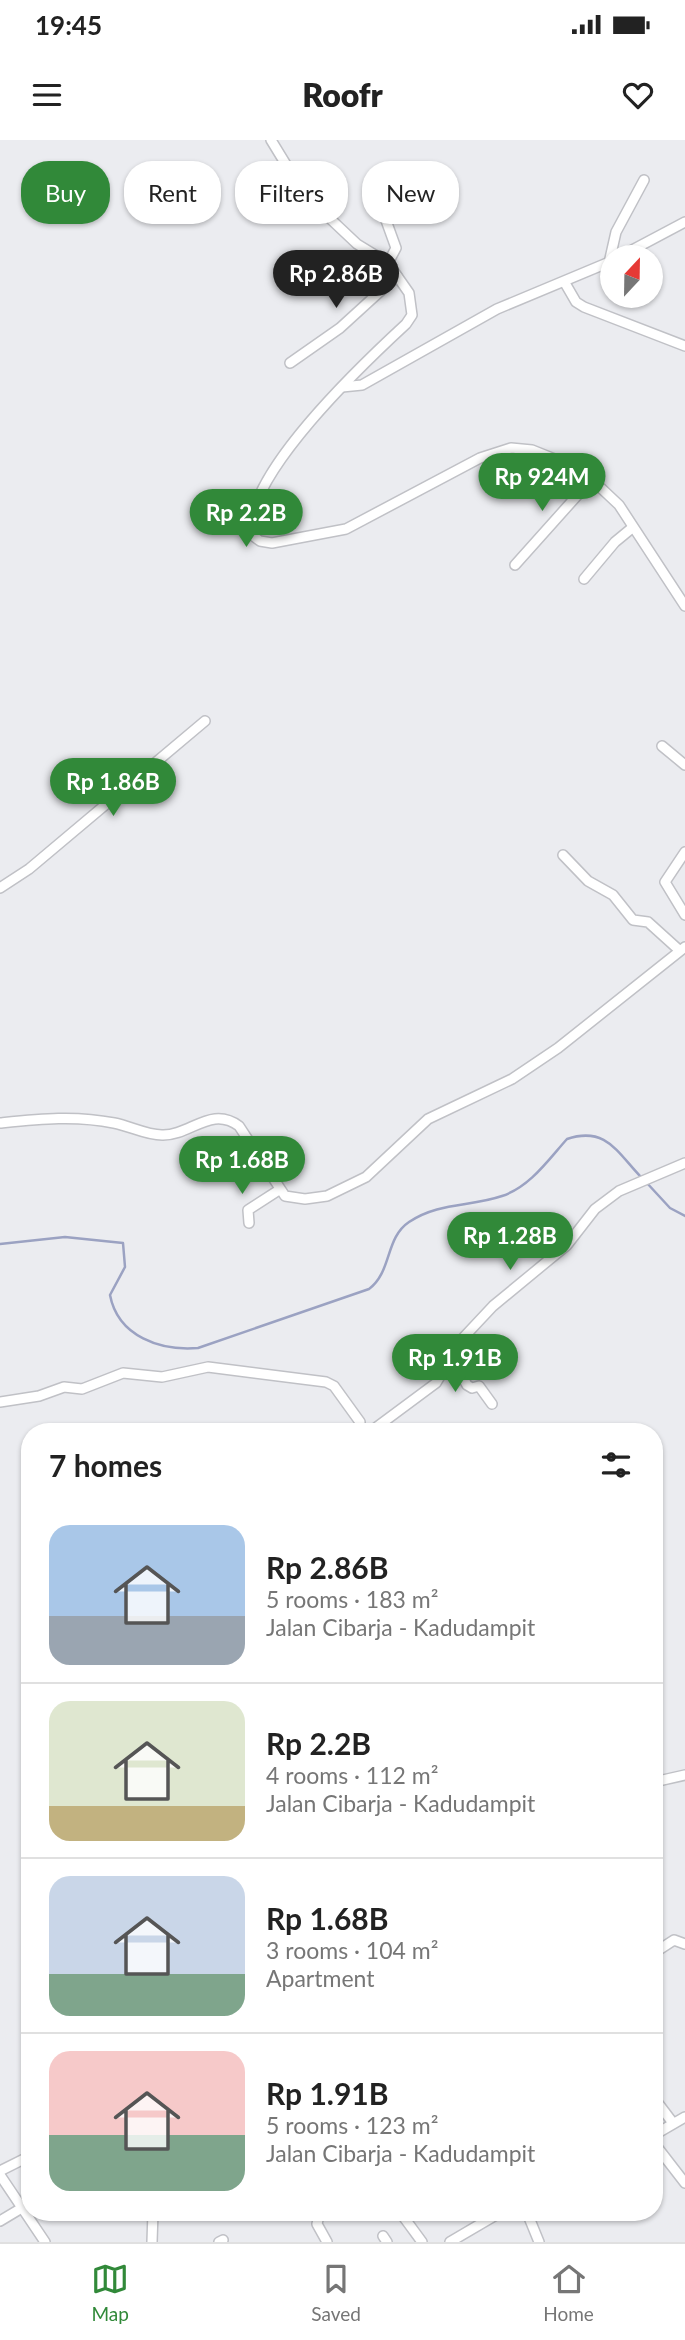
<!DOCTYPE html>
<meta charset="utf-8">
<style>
body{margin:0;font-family:Lato,sans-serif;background:#f6f6f6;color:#222;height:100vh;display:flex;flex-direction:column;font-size:26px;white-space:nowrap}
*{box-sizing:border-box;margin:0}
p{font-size:23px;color:#767676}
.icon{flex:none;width:38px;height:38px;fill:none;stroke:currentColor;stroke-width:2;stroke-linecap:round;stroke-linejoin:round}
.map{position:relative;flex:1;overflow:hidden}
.side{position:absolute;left:21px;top:1283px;width:642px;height:798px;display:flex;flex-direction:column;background:#fff;border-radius:28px;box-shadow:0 2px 5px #0004}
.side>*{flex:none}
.top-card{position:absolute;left:21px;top:21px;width:644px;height:63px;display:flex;gap:14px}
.needle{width:46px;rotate:22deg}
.tools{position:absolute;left:600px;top:105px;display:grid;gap:14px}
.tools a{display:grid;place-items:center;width:63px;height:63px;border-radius:50%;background:#fff;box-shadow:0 2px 5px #0004;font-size:35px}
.price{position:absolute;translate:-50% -60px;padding:0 16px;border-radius:24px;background:#318939;color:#fff;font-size:23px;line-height:46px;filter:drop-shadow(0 2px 4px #0008)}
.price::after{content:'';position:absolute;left:50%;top:42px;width:21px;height:16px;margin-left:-10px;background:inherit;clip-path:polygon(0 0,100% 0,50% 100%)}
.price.current{background:#222;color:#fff}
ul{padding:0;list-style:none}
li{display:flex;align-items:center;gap:21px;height:175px;padding:0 28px}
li+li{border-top:2px solid #e0e0e0}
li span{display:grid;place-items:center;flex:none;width:196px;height:140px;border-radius:21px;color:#555}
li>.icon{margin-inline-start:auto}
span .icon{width:84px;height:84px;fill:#fffc;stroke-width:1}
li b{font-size:30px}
h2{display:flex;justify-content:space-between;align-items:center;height:84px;padding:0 28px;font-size:30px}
.tag{padding:0 24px;border-radius:28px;background:#fff;box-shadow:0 2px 5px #0004;font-size:24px;line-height:63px}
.tag.current{background:#318939;color:#fff}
.status{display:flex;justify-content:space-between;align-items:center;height:49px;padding:0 35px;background:#fff;direction:ltr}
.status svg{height:19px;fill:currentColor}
header{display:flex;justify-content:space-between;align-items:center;height:91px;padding:0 28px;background:#fff;font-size:32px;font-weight:800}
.tabs{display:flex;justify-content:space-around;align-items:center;height:98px;border-top:2px solid #e0e0e0;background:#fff;font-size:19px;color:#767676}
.tabs a{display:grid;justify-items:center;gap:4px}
.tabs .current{color:#318939}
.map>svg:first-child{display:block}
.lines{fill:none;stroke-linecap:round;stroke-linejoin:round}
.stream{stroke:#9ba2c2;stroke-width:2.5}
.minor-casing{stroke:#c0c1c6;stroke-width:12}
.minor{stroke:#fff;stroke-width:9}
</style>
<div class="status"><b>19:45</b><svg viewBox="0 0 49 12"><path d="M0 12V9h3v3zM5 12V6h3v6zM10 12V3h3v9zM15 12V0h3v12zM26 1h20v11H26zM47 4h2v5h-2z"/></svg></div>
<header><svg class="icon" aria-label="menu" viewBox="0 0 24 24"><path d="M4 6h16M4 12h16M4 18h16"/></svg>Roofr<svg class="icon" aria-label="heart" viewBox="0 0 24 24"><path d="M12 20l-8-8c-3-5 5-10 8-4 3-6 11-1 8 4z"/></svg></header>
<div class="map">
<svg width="685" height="2102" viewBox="0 0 685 2102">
<rect width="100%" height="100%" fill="#ebecf0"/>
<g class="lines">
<g class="stream">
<polyline points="646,1042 670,1068 685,1076"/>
<path d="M 0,1104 L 65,1097 L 123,1103 L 125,1127 L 110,1155 C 118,1197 161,1211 198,1208 L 369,1149 C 392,1132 385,1098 409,1082 C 439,1062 470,1067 502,1056 C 530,1047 549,1019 567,999 C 606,986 617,1012 641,1037"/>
</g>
<defs>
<g id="minor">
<path d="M 271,0 L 304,54 L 357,104 L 388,123 L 409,153 L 412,175 L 406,184 C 367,220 241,338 252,395 L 260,401 L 272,403 L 346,389 L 480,318 L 511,308 L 532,310 L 567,324 L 602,349 L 619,365 L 685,466"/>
<polyline points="379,61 396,108 388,123"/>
<polyline points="619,117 685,82"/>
<polyline points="609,123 616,92 644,40"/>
<polyline points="565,143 576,162 584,167 685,206"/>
<polyline points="290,223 340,188 397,136"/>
<polyline points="342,247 362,245 497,169 612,121"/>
<polyline points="515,425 591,340"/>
<polyline points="584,439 615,402 632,388"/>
<polyline points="662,606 685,625"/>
<polyline points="685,712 665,742 685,775"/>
<polyline points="563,715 588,741 613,755 633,780 648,782 679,810"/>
<polyline points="0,748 29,729 205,581"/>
<path d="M 0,983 C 39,979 75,975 114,983 C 130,986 146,995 162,995 C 190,996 211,965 239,986 L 285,1056 L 305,1059 L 327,1056 L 366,1037 L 428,979 L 512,939 L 558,908 L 685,807"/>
<polyline points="249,1083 248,1070 279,1050"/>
<polyline points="452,1218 467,1245 472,1248 479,1246 492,1264"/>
<polyline points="0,1262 39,1256 64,1247 82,1249 123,1233 162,1237 208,1227 326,1242 334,1246 360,1282"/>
<polyline points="370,1292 436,1243 463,1198 493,1166 567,1105 595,1069 619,1051 685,1023"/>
<polyline points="654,1642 685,1635"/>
<polyline points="654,1813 674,1800 685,1804"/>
<polyline points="654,1958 673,1983"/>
<polyline points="654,1995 685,1977"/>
<polyline points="654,2003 685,2043"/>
<polyline points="0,2031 30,2016"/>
<polyline points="0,2035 45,2102"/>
<polyline points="324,2072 319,2075 317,2084 327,2102"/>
<polyline points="400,2072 422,2102"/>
<polyline points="521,2072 528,2075 539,2102"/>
<polyline points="0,2081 30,2063"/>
<polyline points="383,2096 387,2102"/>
<polyline points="152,2102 153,2072"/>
<polyline points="219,2102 223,2100"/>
<polyline points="450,2102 501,2072"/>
</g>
</defs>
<use href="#minor" class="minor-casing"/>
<use href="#minor" class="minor"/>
</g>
</svg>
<div class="tools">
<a><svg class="needle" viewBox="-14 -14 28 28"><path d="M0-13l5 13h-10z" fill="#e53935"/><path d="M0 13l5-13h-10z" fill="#767676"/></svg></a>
</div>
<b class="price current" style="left:336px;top:170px">Rp 2.86B</b>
<b class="price" style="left:542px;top:373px">Rp 924M</b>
<b class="price" style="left:246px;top:409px">Rp 2.2B</b>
<b class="price" style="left:113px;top:678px">Rp 1.86B</b>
<b class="price" style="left:242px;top:1056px">Rp 1.68B</b>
<b class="price" style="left:510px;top:1132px">Rp 1.28B</b>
<b class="price" style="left:455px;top:1254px">Rp 1.91B</b>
<div class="top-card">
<a class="tag current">Buy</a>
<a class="tag">Rent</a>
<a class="tag">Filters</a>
<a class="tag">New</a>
</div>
<section class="side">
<h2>7 homes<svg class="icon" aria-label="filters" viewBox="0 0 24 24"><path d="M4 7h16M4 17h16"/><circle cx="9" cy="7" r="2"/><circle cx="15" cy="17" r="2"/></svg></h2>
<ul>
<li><span style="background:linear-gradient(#a9c7e8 65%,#9aa5b1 0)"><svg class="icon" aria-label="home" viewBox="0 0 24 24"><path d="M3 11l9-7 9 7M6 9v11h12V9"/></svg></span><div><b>Rp 2.86B</b><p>5 rooms · 183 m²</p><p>Jalan Cibarja - Kadudampit</p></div></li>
<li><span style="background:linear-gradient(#dfe7d0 75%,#c2b280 0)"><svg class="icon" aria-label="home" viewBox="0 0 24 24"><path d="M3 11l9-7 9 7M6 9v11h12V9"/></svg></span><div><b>Rp 2.2B</b><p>4 rooms · 112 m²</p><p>Jalan Cibarja - Kadudampit</p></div></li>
<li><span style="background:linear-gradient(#c9d6e8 70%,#7fa58c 0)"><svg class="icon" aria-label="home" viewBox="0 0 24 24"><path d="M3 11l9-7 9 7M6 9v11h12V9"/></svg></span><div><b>Rp 1.68B</b><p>3 rooms · 104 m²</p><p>Apartment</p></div></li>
<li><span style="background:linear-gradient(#f6c9c9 60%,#7fa58c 0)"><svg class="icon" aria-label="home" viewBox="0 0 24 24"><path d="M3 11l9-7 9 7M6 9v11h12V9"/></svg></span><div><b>Rp 1.91B</b><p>5 rooms · 123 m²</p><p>Jalan Cibarja - Kadudampit</p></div></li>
</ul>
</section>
</div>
<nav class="tabs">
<a class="current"><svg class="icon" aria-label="map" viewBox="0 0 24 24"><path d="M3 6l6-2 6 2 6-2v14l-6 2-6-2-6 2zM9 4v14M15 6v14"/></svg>Map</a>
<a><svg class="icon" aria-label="saved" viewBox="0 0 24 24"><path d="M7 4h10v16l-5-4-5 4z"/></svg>Saved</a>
<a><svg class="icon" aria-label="home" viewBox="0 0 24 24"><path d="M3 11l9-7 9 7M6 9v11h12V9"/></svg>Home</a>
</nav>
